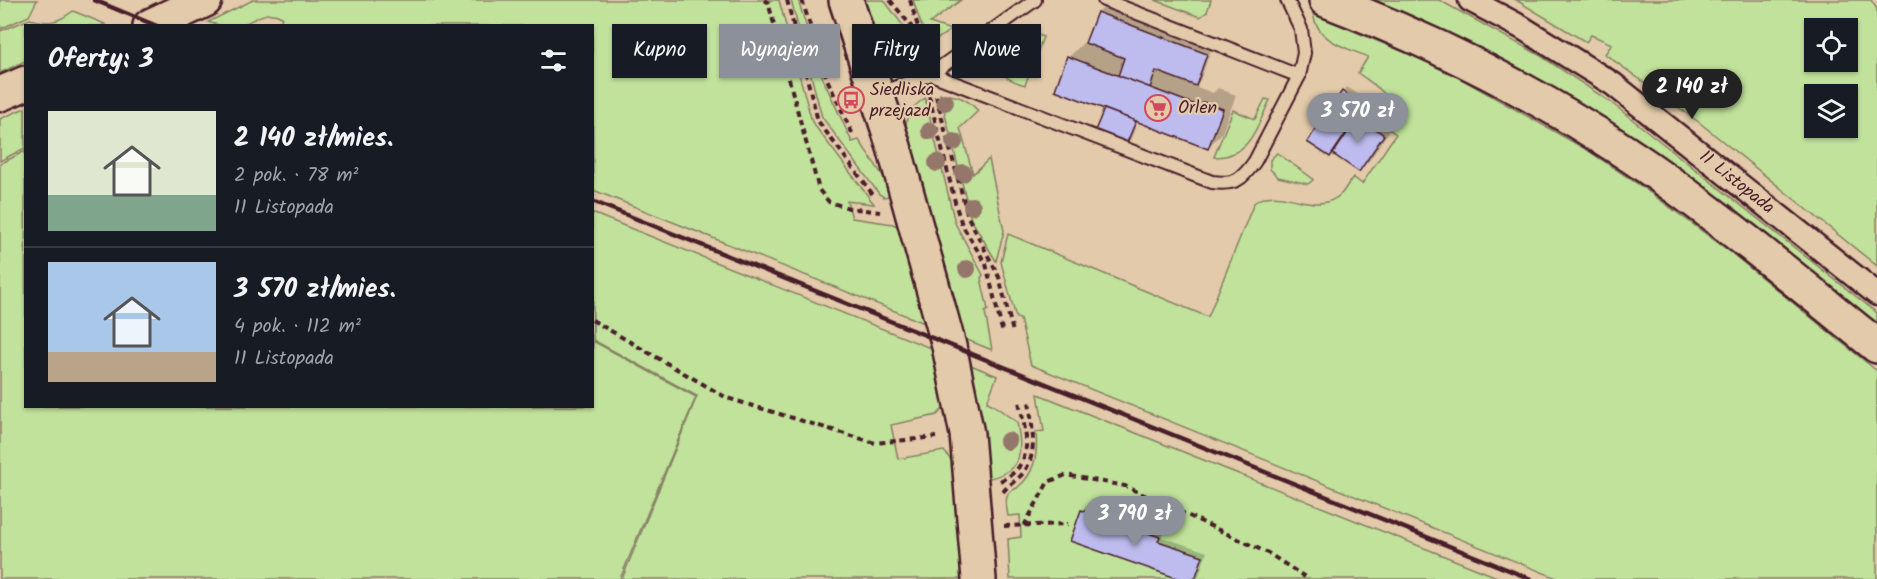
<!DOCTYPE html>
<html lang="pl">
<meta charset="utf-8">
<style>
body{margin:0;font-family:Kalam,sans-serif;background:#242831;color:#f1f3f6;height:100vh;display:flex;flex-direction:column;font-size:22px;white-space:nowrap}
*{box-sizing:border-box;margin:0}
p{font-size:20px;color:#9ea1a6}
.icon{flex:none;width:33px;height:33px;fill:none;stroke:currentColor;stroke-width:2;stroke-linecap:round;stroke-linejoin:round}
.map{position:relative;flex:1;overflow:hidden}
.side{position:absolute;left:24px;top:24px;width:570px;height:384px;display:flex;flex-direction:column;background:#171b24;border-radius:0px;box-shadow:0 2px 4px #0004}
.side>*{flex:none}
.guide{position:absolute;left:612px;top:24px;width:570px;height:54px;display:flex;gap:12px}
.buttons{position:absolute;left:1804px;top:18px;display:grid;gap:12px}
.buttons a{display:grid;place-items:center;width:54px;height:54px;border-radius:0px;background:#171b24;box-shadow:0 2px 4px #0004;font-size:30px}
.price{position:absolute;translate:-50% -51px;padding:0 14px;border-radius:21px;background:#8c9099;color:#fff;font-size:20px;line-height:39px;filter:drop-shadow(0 2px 3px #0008)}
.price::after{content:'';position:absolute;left:50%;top:36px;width:18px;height:14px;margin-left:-9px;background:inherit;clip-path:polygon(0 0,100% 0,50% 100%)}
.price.selected{background:#222;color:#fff}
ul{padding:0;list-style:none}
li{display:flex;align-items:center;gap:18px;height:150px;padding:0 24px}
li+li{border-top:2px solid #363941}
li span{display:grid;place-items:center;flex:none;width:168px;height:120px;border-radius:0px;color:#555}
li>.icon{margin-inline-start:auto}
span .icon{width:72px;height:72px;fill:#fffc;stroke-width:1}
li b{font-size:26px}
h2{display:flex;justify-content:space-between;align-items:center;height:72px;padding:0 24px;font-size:26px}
.chip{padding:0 21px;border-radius:0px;background:#171b24;box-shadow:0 2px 4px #0004;font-size:21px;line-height:54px}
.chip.selected{background:#8c9099;color:#fff}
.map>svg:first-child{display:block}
.green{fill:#c0e29b;stroke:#858063;stroke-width:1.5;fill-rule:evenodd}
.shadow{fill:#0003}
.building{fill:#bebcee;stroke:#4a1f2b;stroke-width:1.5}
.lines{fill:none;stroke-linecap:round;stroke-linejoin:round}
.lane-casing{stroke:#4a1f2b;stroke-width:16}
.street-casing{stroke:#4a1f2b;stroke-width:27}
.secondary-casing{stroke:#4a1f2b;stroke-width:38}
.primary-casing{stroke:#4a1f2b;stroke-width:38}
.path{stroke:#4a1f2b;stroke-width:4;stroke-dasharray:6 4.5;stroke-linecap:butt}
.lane{stroke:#e2caaa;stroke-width:12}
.street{stroke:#e2caaa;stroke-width:22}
.secondary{stroke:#e2caaa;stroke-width:33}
.primary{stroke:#e2caaa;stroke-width:33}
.rail{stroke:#4a1f2b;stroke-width:4.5}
.tree{fill:#95766a}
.labels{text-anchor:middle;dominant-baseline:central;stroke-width:4.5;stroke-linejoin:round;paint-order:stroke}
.poi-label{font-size:18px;fill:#4a1f2b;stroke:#e2caaa;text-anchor:start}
.street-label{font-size:18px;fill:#4a1f2b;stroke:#e2caaa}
</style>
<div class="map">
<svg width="1877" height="579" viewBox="0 0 1877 579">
<rect width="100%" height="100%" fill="#e2caaa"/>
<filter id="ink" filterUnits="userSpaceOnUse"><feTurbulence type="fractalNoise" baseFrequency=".0167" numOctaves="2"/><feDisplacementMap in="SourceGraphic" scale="12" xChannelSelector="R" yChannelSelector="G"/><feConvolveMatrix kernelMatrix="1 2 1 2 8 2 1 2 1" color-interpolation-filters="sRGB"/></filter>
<g filter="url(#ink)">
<g class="green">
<polygon points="0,0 37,0 29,16 0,29"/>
<path d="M 253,0 L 779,0 L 812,122 L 874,204 L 847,201 L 852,218 L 893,224 L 904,230 L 927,324 L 593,190 L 592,26 L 314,26 L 306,23 L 310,25 L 279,26 L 282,17 C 266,8 256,20 241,25 C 231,28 217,25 208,22 Z"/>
<polygon points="791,0 798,0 823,79 852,142 859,140 891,188 893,195 884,197 879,194 822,117"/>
<path d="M 858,0 L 884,0 L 907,31 L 913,51 C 872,48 872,33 858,0 Z"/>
<polygon points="913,0 961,0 930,23 951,30 928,45"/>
<polygon points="1155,0 1211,0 1207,12 1200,17"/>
<path d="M 1371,0 L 1439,0 L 1541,56 L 1609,101 L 1877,313 L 1877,323 C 1766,235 1656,145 1533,76 C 1481,46 1426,23 1371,0 Z"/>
<path d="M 1516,0 L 1871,0 L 1877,9 L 1877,266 L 1700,123 L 1605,54 L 1612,44 L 1591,35 L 1586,42 ZM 1815,28 L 1848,28 L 1848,62 L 1815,62 ZM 1815,94 L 1848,94 L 1848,128 L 1815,128 Z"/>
<path d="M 73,11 L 105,24 L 101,26 L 26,26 L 25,61 L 0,73 L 0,31 L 30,19 C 47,24 58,23 73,11 Z"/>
<path d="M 1313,14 L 1442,68 L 1587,150 L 1645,189 L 1729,251 L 1877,371 L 1877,579 L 1559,579 L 1031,365 L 1020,319 L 1016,318 L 1001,262 L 1008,234 L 1208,317 L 1254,203 C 1279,182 1316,220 1342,193 C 1346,188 1349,182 1353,177 L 1362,184 L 1396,134 L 1386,127 C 1404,100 1376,87 1358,73 L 1368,57 C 1345,47 1318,42 1313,14 Z"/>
<path d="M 1021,28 L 1043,37 L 1025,85 C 1016,82 1006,79 1000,71 C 989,59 991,38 1007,30 C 1011,29 1017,29 1021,28 Z"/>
<path d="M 940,94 C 957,95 967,98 978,111 L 960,128 L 973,174 L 989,159 L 1004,231 L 996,261 L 971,219 Z"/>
<path d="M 925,98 L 955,223 L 983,275 L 981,278 L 988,310 L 985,312 L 992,350 L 960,337 L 906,135 C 905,116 909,109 925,98 Z"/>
<path d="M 1265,99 L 1270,100 C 1256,128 1250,157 1214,157 L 1233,110 L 1255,119 Z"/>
<polygon points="25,108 25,148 0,161 0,119"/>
<polygon points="25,151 26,406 592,406 593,341 696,397 620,579 0,579 0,164"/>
<polygon points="1277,153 1312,178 1313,180 1308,184 1278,177 1270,169 1270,160"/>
<polygon points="592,213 933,349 947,405 937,415 891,425 898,459 944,451 957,468 964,579 622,579 697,396 593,340"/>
<path d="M 966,363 L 997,376 L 987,402 C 998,406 1006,416 1017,422 C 1022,451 1024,470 990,478 L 986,475 Z"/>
<path d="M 1038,394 L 1502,579 L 1010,579 L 1008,539 L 1021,537 L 1020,515 L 1008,516 C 1007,510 1005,502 1007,497 C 1008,491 1012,491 1017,488 C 1035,474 1038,454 1036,432 L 1044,431 Z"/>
</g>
<g class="shadow">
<polygon points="1103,8 1211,50 1200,80 1194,86 1213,93 1218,88 1236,95 1222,133 1208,147 1138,120 1131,139 1126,144 1105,110 1107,108 1069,57 1083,43 1086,44 1098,13"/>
<polygon points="1347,87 1368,101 1357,117 1358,118 1368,108 1393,125 1369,161 1359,170 1338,147 1330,155 1343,92"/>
<polygon points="1087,506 1164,532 1162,537 1207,552 1198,578 1184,579 1082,510"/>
</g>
<g class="building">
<polygon points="1097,12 1207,54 1196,86 1156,71 1150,88 1118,76 1124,58 1085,43"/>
<polygon points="1067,56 1201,107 1203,102 1223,109 1208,149 1055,90"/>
<polygon points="1342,91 1364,107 1330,157 1307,142"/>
<polygon points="1104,109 1136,121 1126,145 1094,133"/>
<polygon points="1358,117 1384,135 1359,172 1333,154"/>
<polygon points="1081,510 1160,537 1158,541 1203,556 1195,579 1179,579 1070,541"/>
</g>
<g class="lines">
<defs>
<g id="lane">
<polyline points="1104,0 1299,76"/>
<path d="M 931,74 L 1212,182 C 1235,185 1242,180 1255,161 L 1299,76 L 1304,53 L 1301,29 L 1287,0"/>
<polyline points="878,94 931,74 1035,0"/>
</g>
<g id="street">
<path id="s1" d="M 1470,0 L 1521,27 L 1613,84 L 1877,294"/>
</g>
<polyline id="secondary" points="846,0 894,147 949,346 967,434 979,579"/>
<g id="primary">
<path d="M 1326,0 C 1431,40 1531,90 1625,152 C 1713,210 1794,280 1877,346"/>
<polyline points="150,26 205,0"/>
<polyline points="0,94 26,83"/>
</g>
</defs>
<use href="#lane" class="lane-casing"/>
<use href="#street" class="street-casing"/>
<use href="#secondary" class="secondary-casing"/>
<use href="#primary" class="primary-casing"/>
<g class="path">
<polyline points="764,0 768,2 819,190 829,202 849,208 880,212"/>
<polyline points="787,0 818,121 874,196"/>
<polyline points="802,0 827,79 854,137"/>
<polyline points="890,0 911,26 919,57"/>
<polyline points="910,0 926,54"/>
<polyline points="929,96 956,206 962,225 986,264 1003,334"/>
<polyline points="936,96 968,217 999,277 1013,332"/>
<polyline points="592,320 727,398 875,443 936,437"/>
<path d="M 1000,481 C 1037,464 1026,433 1019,402"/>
<path d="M 1003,492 C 1009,484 1018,480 1024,472 C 1039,452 1031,423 1029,400"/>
<polyline points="1004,526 1068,524"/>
<polyline points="1024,526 1048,482 1066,475 1125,486 1268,553 1308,579"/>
</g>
<use href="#lane" class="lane"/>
<use href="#street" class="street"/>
<use href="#secondary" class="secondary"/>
<use href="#primary" class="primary"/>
<g class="rail">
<polyline points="94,0 157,26"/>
<polyline points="592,201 1531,579"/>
</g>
</g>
<g class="tree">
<circle cx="945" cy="102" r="9"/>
<circle cx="930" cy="131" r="9"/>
<circle cx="954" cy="142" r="9"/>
<circle cx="937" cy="163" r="9"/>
<circle cx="963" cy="173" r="9"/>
<circle cx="972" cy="206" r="9"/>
<circle cx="967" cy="269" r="9"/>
<circle cx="1008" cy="441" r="9"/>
</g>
</g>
<defs>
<symbol id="bus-ring" viewBox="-11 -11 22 22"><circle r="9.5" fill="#e2caaa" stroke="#d1495b" stroke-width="1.5"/><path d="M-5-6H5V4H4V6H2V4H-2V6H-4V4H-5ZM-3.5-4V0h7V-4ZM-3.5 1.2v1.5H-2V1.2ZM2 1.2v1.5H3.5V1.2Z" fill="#d1495b"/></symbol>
<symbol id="supermarket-ring" viewBox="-11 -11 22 22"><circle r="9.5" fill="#e2caaa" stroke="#d1495b" stroke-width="1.5"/><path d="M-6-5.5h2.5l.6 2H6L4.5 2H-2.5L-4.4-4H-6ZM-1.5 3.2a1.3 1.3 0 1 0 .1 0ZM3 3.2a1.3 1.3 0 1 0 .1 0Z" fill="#d1495b"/></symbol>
</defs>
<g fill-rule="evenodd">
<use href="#bus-ring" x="836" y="85" width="30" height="30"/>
<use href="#supermarket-ring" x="1143" y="93" width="30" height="30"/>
</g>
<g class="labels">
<g class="poi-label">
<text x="870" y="90">Siedliska<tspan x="870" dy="21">przejazd</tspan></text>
<text x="1178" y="108">Orlen</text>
</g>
<g class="street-label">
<text stroke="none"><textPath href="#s1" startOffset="324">11 Listopada</textPath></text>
</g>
</g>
</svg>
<div class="buttons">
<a><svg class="icon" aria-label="locate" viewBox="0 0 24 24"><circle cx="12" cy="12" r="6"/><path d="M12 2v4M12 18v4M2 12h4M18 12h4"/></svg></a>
<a><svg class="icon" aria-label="layers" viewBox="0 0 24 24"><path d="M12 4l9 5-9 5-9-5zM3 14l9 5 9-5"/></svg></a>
</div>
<b class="price selected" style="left:1692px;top:120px">2 140 zł</b>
<b class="price" style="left:1358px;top:144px">3 570 zł</b>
<b class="price" style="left:1135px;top:547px">3 790 zł</b>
<div class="guide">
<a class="chip">Kupno</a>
<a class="chip selected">Wynajem</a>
<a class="chip">Filtry</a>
<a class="chip">Nowe</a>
</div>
<section class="side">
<h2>Oferty: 3<svg class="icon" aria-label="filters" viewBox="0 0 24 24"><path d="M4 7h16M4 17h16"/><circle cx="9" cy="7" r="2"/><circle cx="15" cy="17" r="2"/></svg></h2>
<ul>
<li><span style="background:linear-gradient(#dfe7d0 70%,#7fa58c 0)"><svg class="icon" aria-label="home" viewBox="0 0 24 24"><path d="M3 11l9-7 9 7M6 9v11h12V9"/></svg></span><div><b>2 140 zł/mies.</b><p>2 pok. · 78 m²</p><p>11 Listopada</p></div></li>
<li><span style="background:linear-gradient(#a9c7e8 75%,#b9a48a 0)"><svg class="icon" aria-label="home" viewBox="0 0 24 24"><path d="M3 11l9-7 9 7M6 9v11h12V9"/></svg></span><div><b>3 570 zł/mies.</b><p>4 pok. · 112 m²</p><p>11 Listopada</p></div></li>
</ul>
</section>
</div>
